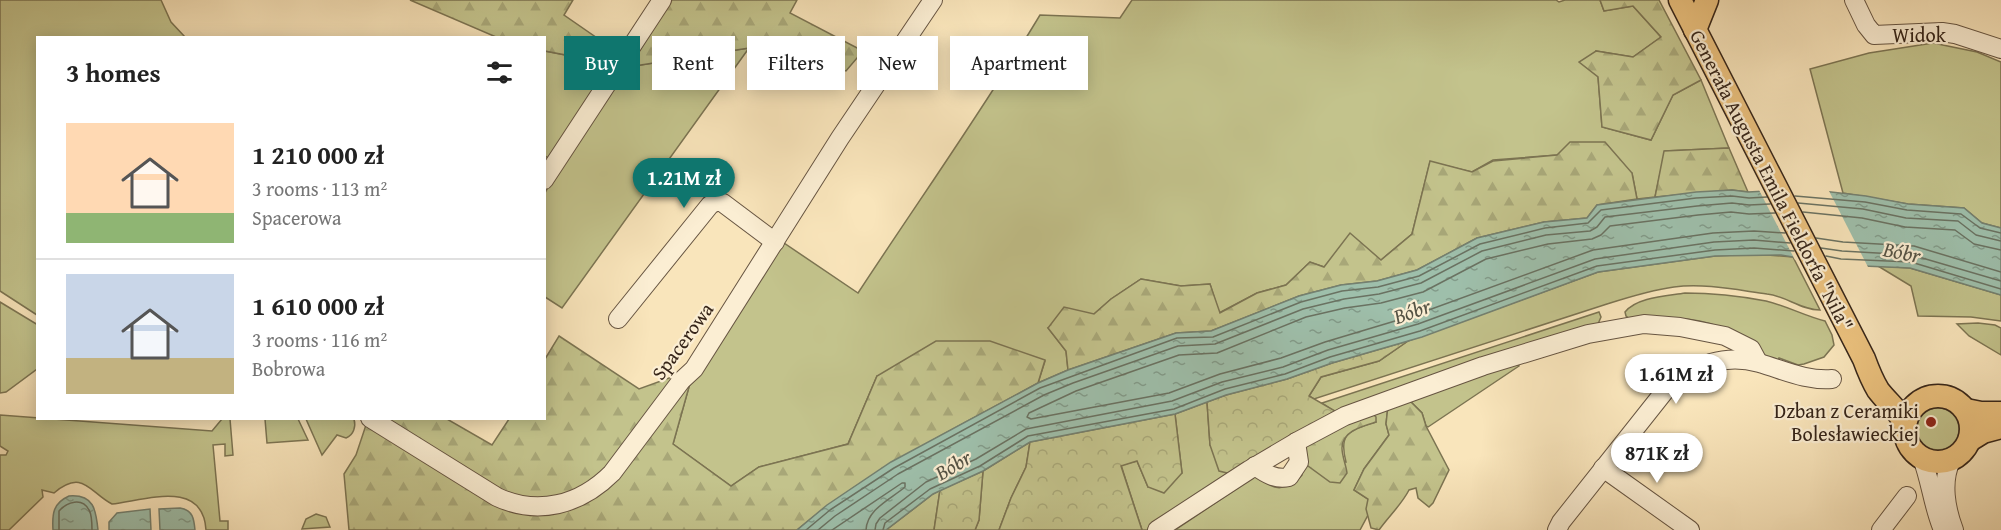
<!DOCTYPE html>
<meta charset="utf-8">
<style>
body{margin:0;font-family:"Gentium Book Plus",serif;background:#f2f2f2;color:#222;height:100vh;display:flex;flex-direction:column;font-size:22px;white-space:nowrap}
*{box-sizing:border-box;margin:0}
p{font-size:20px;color:#767676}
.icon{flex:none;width:33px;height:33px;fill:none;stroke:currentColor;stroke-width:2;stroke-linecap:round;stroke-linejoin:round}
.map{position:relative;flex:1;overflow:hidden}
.sheet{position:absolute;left:36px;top:36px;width:510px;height:384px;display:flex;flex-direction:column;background:#fff;border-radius:0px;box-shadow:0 3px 15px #0003}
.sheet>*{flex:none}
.hud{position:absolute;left:564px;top:36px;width:570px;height:54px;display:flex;gap:12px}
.price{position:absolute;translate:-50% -51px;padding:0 14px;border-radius:21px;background:#fff;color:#222;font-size:20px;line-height:39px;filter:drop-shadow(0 2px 3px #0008)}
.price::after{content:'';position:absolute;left:50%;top:36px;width:18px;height:14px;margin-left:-9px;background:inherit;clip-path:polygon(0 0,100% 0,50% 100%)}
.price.on{background:#0f766e;color:#fff}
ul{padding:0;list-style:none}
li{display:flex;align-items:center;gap:18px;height:150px;padding:0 30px}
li+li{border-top:2px solid #e0e0e0}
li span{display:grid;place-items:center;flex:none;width:168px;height:120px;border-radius:0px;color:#555}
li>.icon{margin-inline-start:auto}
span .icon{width:72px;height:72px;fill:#fffc;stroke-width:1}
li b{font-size:26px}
h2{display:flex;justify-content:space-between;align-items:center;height:72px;padding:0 30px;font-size:26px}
.tag{padding:0 21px;border-radius:0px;background:#fff;box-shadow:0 3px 15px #0003;font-size:21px;line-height:54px}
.tag.on{background:#0f766e;color:#fff}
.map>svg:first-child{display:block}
.green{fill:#c3c38c;stroke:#7c7452;stroke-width:1.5}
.forest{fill:url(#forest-firs);stroke:#7c7452;stroke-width:1.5}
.park{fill:url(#park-crowns);stroke:#7c7452;stroke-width:1.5}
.water{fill:url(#water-ripples);stroke:#748171;stroke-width:1.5}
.pier{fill:#f9e5bb}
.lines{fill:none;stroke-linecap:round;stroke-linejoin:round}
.shore{stroke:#6a7262;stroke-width:1.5}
.minor-casing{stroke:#675542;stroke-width:20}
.major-casing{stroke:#362519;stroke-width:25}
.minor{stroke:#fbeed3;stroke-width:18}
.major{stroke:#ecc27e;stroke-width:22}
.poi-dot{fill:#8f2418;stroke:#fbeed3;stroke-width:2}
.labels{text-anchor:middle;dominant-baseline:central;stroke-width:4.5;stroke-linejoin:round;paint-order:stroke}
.street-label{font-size:20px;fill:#362519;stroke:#fbeed3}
.poi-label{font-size:20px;fill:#362519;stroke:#fbeed3;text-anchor:end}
.water-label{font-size:21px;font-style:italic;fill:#555345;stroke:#fbeed3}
</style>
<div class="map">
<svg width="2001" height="530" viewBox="0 0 2001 530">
<defs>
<pattern id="forest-firs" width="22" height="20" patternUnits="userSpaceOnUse" patternTransform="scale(1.5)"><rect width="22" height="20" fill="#c3c38c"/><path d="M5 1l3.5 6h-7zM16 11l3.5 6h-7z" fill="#a8a778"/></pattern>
<pattern id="park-crowns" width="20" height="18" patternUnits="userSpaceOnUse" patternTransform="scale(1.5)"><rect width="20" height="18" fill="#c3c38c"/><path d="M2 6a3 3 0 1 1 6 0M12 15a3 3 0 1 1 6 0" fill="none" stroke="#a8a778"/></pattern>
<pattern id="water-ripples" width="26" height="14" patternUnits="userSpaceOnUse" patternTransform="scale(1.5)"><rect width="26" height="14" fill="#9ebfab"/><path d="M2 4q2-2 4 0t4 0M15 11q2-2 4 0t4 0" fill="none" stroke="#829b8a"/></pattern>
</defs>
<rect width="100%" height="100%" fill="#f9e5bb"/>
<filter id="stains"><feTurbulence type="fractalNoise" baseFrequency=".00333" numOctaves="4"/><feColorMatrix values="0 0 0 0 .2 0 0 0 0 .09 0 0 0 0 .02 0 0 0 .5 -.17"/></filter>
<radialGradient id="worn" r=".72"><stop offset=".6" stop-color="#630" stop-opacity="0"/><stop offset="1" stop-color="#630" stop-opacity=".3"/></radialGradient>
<g class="green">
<polygon points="0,0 161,0 171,22 185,37 38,38 37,315 0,291"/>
<path d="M 1132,0 L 1556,0 L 1559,2 L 1565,0 L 1600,0 L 1604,11 L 1633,6 L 1661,37 L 1633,57 L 1596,51 L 1602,127 L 1651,140 L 1673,95 L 1701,80 L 1729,148 L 1665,151 L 1655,197 L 1637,199 L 1632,173 L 1557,155 L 1493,160 L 1472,172 L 1430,162 L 1412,234 L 1381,260 L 1324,267 L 1310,262 L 1286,285 L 1257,293 L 1219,313 L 1210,284 L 1181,286 L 1141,279 L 1111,299 L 1094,314 L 1048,328 L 1066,351 L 1068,370 L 1038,383 L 1045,361 L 877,376 L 848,444 L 759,467 L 731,486 L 673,444 L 694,369 L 781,241 L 858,293 C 919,200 983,110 1040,15 L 1120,18 Z"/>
<polygon points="1933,43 1977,52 2001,62 2001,228 1982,223 1964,208 1908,204 1843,193 1810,69 1869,53"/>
<polygon points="749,48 562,308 545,297 545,193 560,165 545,156 545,51 628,67"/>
<path d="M 1754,254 L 1793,257 L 1820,310 C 1801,310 1786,296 1767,294 C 1737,290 1704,283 1674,287 C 1651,290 1629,297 1607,304 L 1314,399 L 1309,396 L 1321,377 L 1379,361 L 1408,341 L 1598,272 L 1715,256 Z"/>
<polygon points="1878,266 1910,268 2001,295 2001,321 1971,317 1918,316 1911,286"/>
<path d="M 1685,293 C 1712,293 1740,296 1766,301 C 1787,306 1805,316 1825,321 L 1832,335 L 1834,345 L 1824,357 L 1804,364 L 1798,365 L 1779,358 L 1777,362 C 1758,357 1743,341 1726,331 C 1699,314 1661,319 1630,319 L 1626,316 L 1625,312 C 1637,297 1667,296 1685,293 Z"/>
<polygon points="0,302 38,325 37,369 6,392 0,393"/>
<polygon points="1599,312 1601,317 1598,324 1327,418 1334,411 1322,403"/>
<polygon points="1978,323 1995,325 2001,328 2001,355 1969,336 1957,324"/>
<polygon points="1515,362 1519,366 1428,427 1426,426 1422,413 1408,399"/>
<polygon points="1207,402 1210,445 1231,474 1149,530 1142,530 1121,465 1137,461 1148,487 1182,473 1175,414"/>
<path d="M 1388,406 L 1386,424 L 1389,435 L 1364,469 L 1354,490 L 1368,499 L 1368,515 L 1360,530 L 1175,530 L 1254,477 L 1261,474 C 1270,494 1290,490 1302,475 L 1300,462 L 1346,462 C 1338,432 1350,431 1376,422 L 1372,413 Z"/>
<circle cx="1938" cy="429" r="21"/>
<path d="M 0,415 L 212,431 L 222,419 L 230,419 L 233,455 L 225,456 L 225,444 L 213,445 L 220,521 L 228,521 L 228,530 L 206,530 C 203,479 146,500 112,504 C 90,493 83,468 54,493 L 42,490 L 43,497 L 9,530 L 0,530 L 0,455 L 6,455 L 8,451 L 0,446 Z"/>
<polygon points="265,419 298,419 308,440 267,443"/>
<path d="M 306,419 L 354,419 C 356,426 354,435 346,438 L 337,435 L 322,455 Z"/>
<polygon points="1030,442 1026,467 1011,498 999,530 975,530 979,520 983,471"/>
<polygon points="940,490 934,530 886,530 933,494"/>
<polygon points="316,514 326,517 330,527 302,529 306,519"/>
</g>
<g class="forest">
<polygon points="410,0 573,0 564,15 629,60 672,0 797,0 790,13 863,51 846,71 818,62 807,71 749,48 628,67 545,51 544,38 496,37"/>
<polygon points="1600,0 1659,0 1701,80 1673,95 1651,140 1602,127 1598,77 1579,62 1596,51 1633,57 1661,37 1633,6 1604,11"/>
<polygon points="1570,142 1605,142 1632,173 1637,199 1597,205 1587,218 1544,222 1477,238 1417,270 1377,281 1341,285 1299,296 1211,331 1176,333 1068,370 1066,351 1048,328 1064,307 1094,314 1111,299 1141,279 1181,286 1210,284 1220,313 1257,293 1286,285 1310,262 1324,267 1350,233 1381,260 1412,234 1430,161 1472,172 1493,161 1557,155"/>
<polygon points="1729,148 1748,192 1732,190 1655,197 1664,151"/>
<path d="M 559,336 L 639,389 L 694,369 L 673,444 L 731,486 L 759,467 L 848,444 L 877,376 L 936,341 L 990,341 L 1045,360 L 1038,383 C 955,429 870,469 797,530 L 349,530 L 344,474 L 356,455 L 368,419 L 447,419 L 492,445 L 509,419 L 544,418 L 545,359 Z"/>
<path d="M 1408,399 L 1422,413 L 1426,426 L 1449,470 L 1433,503 L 1429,507 L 1418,498 L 1416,488 L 1409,490 C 1402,504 1389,516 1379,530 L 1371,528 L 1366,509 L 1368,499 L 1354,490 L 1364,469 L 1389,435 L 1386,424 L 1388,406 Z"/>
<path d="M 1372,413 L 1376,417 L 1376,422 C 1363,426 1342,431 1342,448 C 1342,456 1346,465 1347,473 L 1340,483 L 1330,482 L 1304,463 L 1300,449 L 1350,421 Z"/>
</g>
<g class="park">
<polygon points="1408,341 1379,361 1321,377 1309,396 1335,411 1231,474 1219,471 1210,445 1207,402 1226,395 1287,379 1332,363"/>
<polygon points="1175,414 1182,473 1164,493 1148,487 1137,461 1121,466 1142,530 999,530 1011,498 1026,467 1030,442"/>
<polygon points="983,471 979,520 975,530 934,530 940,490"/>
</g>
<g class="water">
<polygon points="1805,189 1866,196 1908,204 1964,208 1982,223 2001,228 2001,295 1910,268 1840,265 1781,255 1715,256 1598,272 1422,337 1332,363 1287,379 1226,395 1175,414 1030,442 983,471 933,494 886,530 797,530 827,505 891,462 1038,383 1068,370 1176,333 1211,331 1299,296 1341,285 1377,281 1417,270 1477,238 1544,222 1587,218 1597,205 1696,192 1732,190 1748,192"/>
<path d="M 69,496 C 94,494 96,510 98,530 L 53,530 C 52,514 53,503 69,496 Z"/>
<path d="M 180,508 C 193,510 194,519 195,530 L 160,530 L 159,509 Z"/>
<polygon points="150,509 151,530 109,530 109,522 117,513"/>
</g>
<polygon class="pier" points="1805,186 1828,189 1869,269 1840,268 1795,260 1758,188"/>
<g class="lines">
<g class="shore">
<polyline points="1795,196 1865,202 1907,210 1961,214 1980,228 2001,233"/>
<polyline points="1798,203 1863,209 1906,218 1958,221 1976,235 2001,241"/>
<polyline points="1803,212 1862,218 1905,227 1955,230 1974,244 2001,250"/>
<polyline points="1775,213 1749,214 1731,212 1698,215 1610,226 1601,235 1592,239 1548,244 1486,259 1423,292 1381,303 1345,308 1306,317 1217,353 1179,355 1076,391 1029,413 1027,417 1031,419 1169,393 1220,374 1281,358 1325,342 1415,315 1593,250 1713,233 1754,231 1785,233"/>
<polyline points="1816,238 1843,242 1914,246 2001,272"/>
<polyline points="1821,248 1842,251 1912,255 2001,281"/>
<polyline points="1826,256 1841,259 1911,262 2001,289"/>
<path d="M 59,530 L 59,511 C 67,502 82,497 89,510 C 92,515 92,524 92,530"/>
<polyline points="806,530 830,510 894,468 1040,388 1155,346 1177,338 1213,337 1301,302 1342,291 1378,287 1419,276 1480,244 1545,228 1588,223 1601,210 1696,198 1732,196 1749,198 1767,197"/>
<polyline points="818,530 835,516 898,474 1044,395 1073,383 1178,346 1215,344 1303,309 1344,299 1379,294 1421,283 1482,251 1546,235 1590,231 1597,227 1605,217 1697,206 1732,203 1749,205 1770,204"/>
<path d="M 832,530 L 902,483 L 905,483 L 905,487 C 891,499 867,509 866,530"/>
<polyline points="875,530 876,524 880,518 926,482 976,459 1026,429 1172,401 1222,382 1283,367 1328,350 1418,324 1595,259 1714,242 1754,240 1790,243"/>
<polyline points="883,530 885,523 930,489 980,466 1028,436 1174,409 1225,389 1285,374 1330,357 1420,331 1597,266 1715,250 1754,248 1794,251"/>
</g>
<defs>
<g id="minor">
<polyline points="1854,0 1866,25 1874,35 1942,32 1955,34 2001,49"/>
<polyline points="544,180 662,0"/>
<polyline points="618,319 710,205 717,201 723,203 775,242"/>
<path d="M 370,418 L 497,497 C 538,516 580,505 612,473 L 681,381 L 694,369 L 840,138 L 933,0"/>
<path d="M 1922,458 C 1931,482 1933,507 1943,530"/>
<path d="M 1951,461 C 1941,482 1946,509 1954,530"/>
<path d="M 1255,466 C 1266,474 1276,480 1289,477 L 1299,462 L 1296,442"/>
<polyline points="1603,468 1690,530"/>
<polyline points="1157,530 1249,470 1298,441 1345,416 1483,366 1588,334 1644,324 1680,327 1725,336 1751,349 1758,362"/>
<path d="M 1557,530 L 1561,522 L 1668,387 C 1693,365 1726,353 1759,363 C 1784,370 1805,381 1832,379"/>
<polyline points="1881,530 1907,496"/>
</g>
<g id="major">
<path d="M 1680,0 L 1864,359 C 1868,370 1872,380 1878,390 C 1887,402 1898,410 1905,423"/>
<polyline points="1695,30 1707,0"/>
<circle cx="1938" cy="429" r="33"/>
<polyline points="1966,410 1981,413 2001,413"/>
<polyline points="1970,440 1983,432 2001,427"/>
</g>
</defs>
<use href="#minor" class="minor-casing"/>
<use href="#major" class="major-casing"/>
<use href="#minor" class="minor"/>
<use href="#major" class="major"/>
</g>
<circle class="poi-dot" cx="1931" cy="422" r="6"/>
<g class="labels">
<g class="street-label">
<text x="1919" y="34">Widok</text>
<text transform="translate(1772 180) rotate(63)">Generała Augusta Emila Fieldorfa "Nila"</text>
<text transform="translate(682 341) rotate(-54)">Spacerowa</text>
</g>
<g class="poi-label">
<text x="1919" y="410">Dzban z Ceramiki<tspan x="1919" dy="23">Bolesławieckiej</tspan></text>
</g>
<g class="water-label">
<text transform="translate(1902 252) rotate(11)">Bóbr</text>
<text transform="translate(1412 311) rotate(-19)">Bóbr</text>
<text transform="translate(953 465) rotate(-31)">Bóbr</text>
</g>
</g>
<rect width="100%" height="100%" filter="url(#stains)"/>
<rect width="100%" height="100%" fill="url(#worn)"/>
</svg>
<b class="price on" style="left:684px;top:209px">1.21M zł</b>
<b class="price" style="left:1676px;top:405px">1.61M zł</b>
<b class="price" style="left:1657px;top:484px">871K zł</b>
<div class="hud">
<a class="tag on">Buy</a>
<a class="tag">Rent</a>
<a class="tag">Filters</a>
<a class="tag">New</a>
<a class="tag">Apartment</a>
</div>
<section class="sheet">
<h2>3 homes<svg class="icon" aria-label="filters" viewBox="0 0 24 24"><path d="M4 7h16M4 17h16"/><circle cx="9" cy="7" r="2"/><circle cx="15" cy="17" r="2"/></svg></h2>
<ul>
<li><span style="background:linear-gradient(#ffd9b3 75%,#8fb573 0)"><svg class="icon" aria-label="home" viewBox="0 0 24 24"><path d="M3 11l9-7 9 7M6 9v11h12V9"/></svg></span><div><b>1 210 000 zł</b><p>3 rooms · 113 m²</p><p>Spacerowa</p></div></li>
<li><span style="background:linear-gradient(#c9d6e8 70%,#c2b280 0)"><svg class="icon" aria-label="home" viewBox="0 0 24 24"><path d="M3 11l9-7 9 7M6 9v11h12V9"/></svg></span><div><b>1 610 000 zł</b><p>3 rooms · 116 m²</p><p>Bobrowa</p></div></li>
</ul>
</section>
</div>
